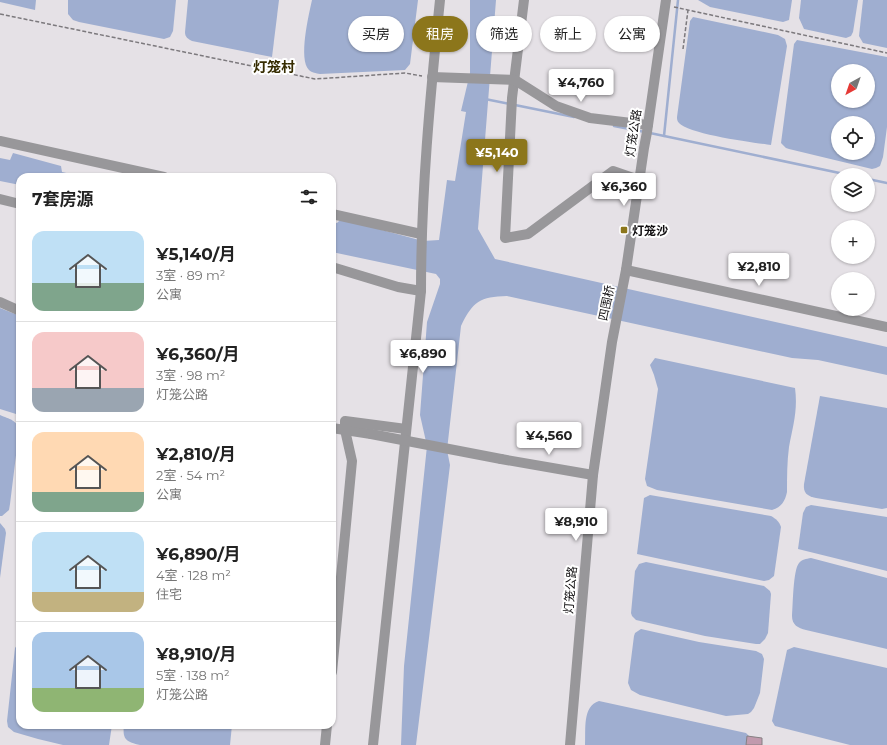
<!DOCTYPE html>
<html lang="zh">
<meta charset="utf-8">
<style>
body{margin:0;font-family:Montserrat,"Noto Sans SC",sans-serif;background:#f6f6f6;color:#222;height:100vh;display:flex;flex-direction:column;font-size:15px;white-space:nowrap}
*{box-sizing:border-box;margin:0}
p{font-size:13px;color:#767676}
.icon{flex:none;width:22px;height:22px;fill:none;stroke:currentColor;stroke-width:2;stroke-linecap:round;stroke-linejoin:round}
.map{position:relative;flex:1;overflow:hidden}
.details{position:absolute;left:16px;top:173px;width:320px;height:556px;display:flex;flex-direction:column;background:#fff;border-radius:12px;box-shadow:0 1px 3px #0004}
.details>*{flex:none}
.hud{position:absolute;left:348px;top:16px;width:380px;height:36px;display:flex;gap:8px}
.needle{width:26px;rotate:220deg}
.buttons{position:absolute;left:831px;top:64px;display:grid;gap:8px}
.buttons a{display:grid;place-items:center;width:44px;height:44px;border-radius:50%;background:#fff;box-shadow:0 1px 3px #0004;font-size:20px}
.price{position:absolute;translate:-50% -34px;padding:0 9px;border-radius:4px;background:#fff;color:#222;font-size:13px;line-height:26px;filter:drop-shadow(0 1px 2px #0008)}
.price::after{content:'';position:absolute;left:50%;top:24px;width:12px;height:9px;margin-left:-6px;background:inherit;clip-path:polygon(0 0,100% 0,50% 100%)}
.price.selected{background:#8c761b;color:#fff}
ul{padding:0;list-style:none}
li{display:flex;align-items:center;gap:12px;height:100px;padding:0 16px}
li+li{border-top:1px solid #e0e0e0}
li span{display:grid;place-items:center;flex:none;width:112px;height:80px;border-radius:12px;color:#555}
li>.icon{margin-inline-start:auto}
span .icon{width:48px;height:48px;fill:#fffc;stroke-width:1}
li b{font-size:17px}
h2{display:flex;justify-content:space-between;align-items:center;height:48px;padding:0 16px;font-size:17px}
.pill{padding:0 14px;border-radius:18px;background:#fff;box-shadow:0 1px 3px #0004;font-size:14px;line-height:36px}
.pill.selected{background:#8c761b;color:#fff}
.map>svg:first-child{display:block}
.water{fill:#9faed0;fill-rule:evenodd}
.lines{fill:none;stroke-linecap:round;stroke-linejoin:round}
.stream{stroke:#9faed0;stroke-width:2.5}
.building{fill:#c19aad;stroke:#868083}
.path{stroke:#7c797d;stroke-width:1.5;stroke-dasharray:4 2;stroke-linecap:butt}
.minor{stroke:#98979a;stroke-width:10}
.minor-bridge{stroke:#98979a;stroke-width:10}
.poi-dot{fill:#8c761b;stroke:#fff;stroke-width:1.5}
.labels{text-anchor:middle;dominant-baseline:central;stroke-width:4;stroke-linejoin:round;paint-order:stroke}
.street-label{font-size:12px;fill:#110f11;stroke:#fff}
.poi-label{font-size:12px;font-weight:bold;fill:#110f11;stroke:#fff;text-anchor:start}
.quarter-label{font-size:14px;font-weight:bold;fill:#362c01;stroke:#fff}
</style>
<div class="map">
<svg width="887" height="745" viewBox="0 0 887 745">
<rect width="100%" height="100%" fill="#e5e1e6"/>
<g class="water">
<polygon points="0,0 36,0 35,10 0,2"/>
<polygon points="68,0 176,0 173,31 170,37 164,39 79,22 73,20 68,14"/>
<path d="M 188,0 L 279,0 L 272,57 L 192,41 C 188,39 185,37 185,32 Z"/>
<path d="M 312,0 L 418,0 L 410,64 L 405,70 L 320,74 C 316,73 312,73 309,70 C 298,59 309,14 312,0 Z"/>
<path d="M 470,0 L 496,0 L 478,229 L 495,259 L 887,347 L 887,375 L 818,360 L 792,358 L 507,296 C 480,297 473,301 461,326 L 447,450 L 450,465 L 416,745 L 401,745 L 404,666 L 427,446 L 420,415 L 427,322 L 440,284 L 440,279 L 436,274 L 332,252 L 332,222 L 337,223 L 341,219 L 423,241 L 439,240 L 447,180 L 455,181 L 466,112 L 461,111 L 470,73 Z"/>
<polygon points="698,0 792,0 789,20 783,22 710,7"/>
<polygon points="801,0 858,0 853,32 851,36 846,38 804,29 799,18"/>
<polygon points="863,0 887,0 887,48 863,43 859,36"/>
<path d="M 693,17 L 778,35 L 785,39 L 787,46 L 771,145 C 755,143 688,134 679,123 C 677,121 677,119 677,117 L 690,21 Z"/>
<path d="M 797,40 L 887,57 L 887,127 L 883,157 L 880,166 L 876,168 L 872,169 L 789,149 L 786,148 L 781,143 L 794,44 ZM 838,71 L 868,71 L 868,101 L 838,101 ZM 838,123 L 868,123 L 868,153 L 838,153 Z"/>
<polygon points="13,153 61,166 62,172 84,177 20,177 20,185 0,181 0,158 10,160"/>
<polygon points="0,308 20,316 20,411 16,414 0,409"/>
<path d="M 655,358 L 795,388 C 798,410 793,426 789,447 C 787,462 787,477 787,492 C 785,501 782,507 772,510 L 657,490 L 647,486 L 645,479 L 658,389 L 654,375 L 650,365 Z"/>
<path d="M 820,396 L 887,408 L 887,508 L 882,509 L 816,498 C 807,496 803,493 804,484 Z"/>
<path d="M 0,415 C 9,419 18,420 19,431 L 10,504 L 9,510 L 2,516 L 0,516 Z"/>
<path d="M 650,495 L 771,516 C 776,519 779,521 781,527 L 774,576 L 769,580 L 764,581 L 637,554 L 644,498 Z"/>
<polygon points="811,505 887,517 887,571 798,549 803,513 806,507"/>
<polygon points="0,523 5,529 6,533 0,578"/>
<path d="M 811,558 L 887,578 L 887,649 L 806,630 C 798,628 792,625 792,616 C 793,605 793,570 799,563 C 802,559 806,559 811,558 Z"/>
<polygon points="646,562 764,586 770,591 771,594 768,633 765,639 760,644 756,644 705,636 636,620 632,616 631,613 635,571 639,564"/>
<polygon points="641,629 699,642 756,651 762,654 764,659 760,693 754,708 751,712 748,714 726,716 640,695 631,690 628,683 634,636 635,633"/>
<polygon points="20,641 20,725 112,725 109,745 63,745 38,739 14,732 8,727 7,721 15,648"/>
<polygon points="794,647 887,668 887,745 850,745 775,726 772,721 787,650"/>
<path d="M 599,701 L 746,733 L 749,736 L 750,745 L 585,745 C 586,730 582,706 599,701 Z"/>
<path d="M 124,725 L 232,725 L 230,745 L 140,745 C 127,742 122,740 124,725 Z"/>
</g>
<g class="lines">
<g class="stream">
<polyline points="485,99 510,104"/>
<polyline points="515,105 574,117"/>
<polyline points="614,126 645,132"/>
<polyline points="650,133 849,175"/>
<polyline points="664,136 678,0"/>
<polyline points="868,179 887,183"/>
</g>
</g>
<polygon class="building" points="747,736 762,738 762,745 746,745"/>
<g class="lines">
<g class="path">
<polyline points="674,7 887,53"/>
<polyline points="0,14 315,79 405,73 422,76"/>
<polyline points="683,49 688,10"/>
</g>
<g class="minor">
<polyline points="524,0 512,98 505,238 528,234 613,171 639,180"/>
<polyline points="432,77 515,80 556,106 590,118 648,125"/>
<polyline points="0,141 164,177"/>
<polyline points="0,199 20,204"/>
<polyline points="332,214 421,234"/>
<polyline points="332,267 398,287 421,291"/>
<polyline points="626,270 887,327"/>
<polyline points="0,302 20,311"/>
<polyline points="332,428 371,434"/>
<polyline points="501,459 593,475"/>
<polyline points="332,672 352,461 345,430 345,421 406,429"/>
<polyline points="325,745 327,725"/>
<path d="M 373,745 L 421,291 C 421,194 430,97 440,0"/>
<polyline points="570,745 593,475 612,342 626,270 644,148 647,132 666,0"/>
</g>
<polyline class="minor-bridge" points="371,434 501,459"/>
</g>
<rect class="poi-dot" x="620" y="226" width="8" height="8" rx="2"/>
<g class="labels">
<g class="street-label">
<text transform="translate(633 133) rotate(-81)">灯笼公路</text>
<text transform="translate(606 303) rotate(-78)">四围桥</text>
<text transform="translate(570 590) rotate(-85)">灯笼公路</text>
</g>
<g class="poi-label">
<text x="632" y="230">灯笼沙</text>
</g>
<g class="quarter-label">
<text x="274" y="67">灯笼村</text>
</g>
</g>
</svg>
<div class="buttons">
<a><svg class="needle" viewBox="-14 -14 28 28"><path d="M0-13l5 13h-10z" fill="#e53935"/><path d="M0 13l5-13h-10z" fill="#767676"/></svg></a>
<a><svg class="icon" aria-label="locate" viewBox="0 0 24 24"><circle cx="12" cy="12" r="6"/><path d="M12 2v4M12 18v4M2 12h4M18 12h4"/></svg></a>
<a><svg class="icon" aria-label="layers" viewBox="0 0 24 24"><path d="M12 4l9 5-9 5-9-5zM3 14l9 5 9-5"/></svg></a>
<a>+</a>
<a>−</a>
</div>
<b class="price" style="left:581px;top:103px">¥4,760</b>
<b class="price selected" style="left:497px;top:173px">¥5,140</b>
<b class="price" style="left:624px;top:207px">¥6,360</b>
<b class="price" style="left:759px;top:287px">¥2,810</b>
<b class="price" style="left:423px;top:374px">¥6,890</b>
<b class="price" style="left:549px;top:456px">¥4,560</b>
<b class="price" style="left:576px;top:542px">¥8,910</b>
<div class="hud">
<a class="pill">买房</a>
<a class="pill selected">租房</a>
<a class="pill">筛选</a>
<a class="pill">新上</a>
<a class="pill">公寓</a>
</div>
<section class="details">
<h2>7套房源<svg class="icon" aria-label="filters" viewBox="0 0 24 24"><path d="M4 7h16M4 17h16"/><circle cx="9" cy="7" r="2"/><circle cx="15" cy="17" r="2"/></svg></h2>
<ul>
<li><span style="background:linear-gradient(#bfe0f5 65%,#7fa58c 0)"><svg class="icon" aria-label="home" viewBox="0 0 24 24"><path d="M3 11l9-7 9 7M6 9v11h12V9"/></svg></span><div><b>¥5,140/月</b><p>3室 · 89 m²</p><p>公寓</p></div></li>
<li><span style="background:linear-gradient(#f6c9c9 70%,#9aa5b1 0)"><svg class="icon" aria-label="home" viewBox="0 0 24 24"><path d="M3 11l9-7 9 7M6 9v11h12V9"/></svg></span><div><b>¥6,360/月</b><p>3室 · 98 m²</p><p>灯笼公路</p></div></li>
<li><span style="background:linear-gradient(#ffd9b3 75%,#7fa58c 0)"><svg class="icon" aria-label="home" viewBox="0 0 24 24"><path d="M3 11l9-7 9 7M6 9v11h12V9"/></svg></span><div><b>¥2,810/月</b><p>2室 · 54 m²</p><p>公寓</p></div></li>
<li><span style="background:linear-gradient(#bfe0f5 75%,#c2b280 0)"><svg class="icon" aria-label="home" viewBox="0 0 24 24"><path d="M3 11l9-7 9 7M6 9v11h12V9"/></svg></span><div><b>¥6,890/月</b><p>4室 · 128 m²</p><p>住宅</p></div></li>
<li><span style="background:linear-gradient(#a9c7e8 70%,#8fb573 0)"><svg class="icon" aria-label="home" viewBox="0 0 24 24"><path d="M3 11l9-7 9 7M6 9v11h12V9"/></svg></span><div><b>¥8,910/月</b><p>5室 · 138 m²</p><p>灯笼公路</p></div></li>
</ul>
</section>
</div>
